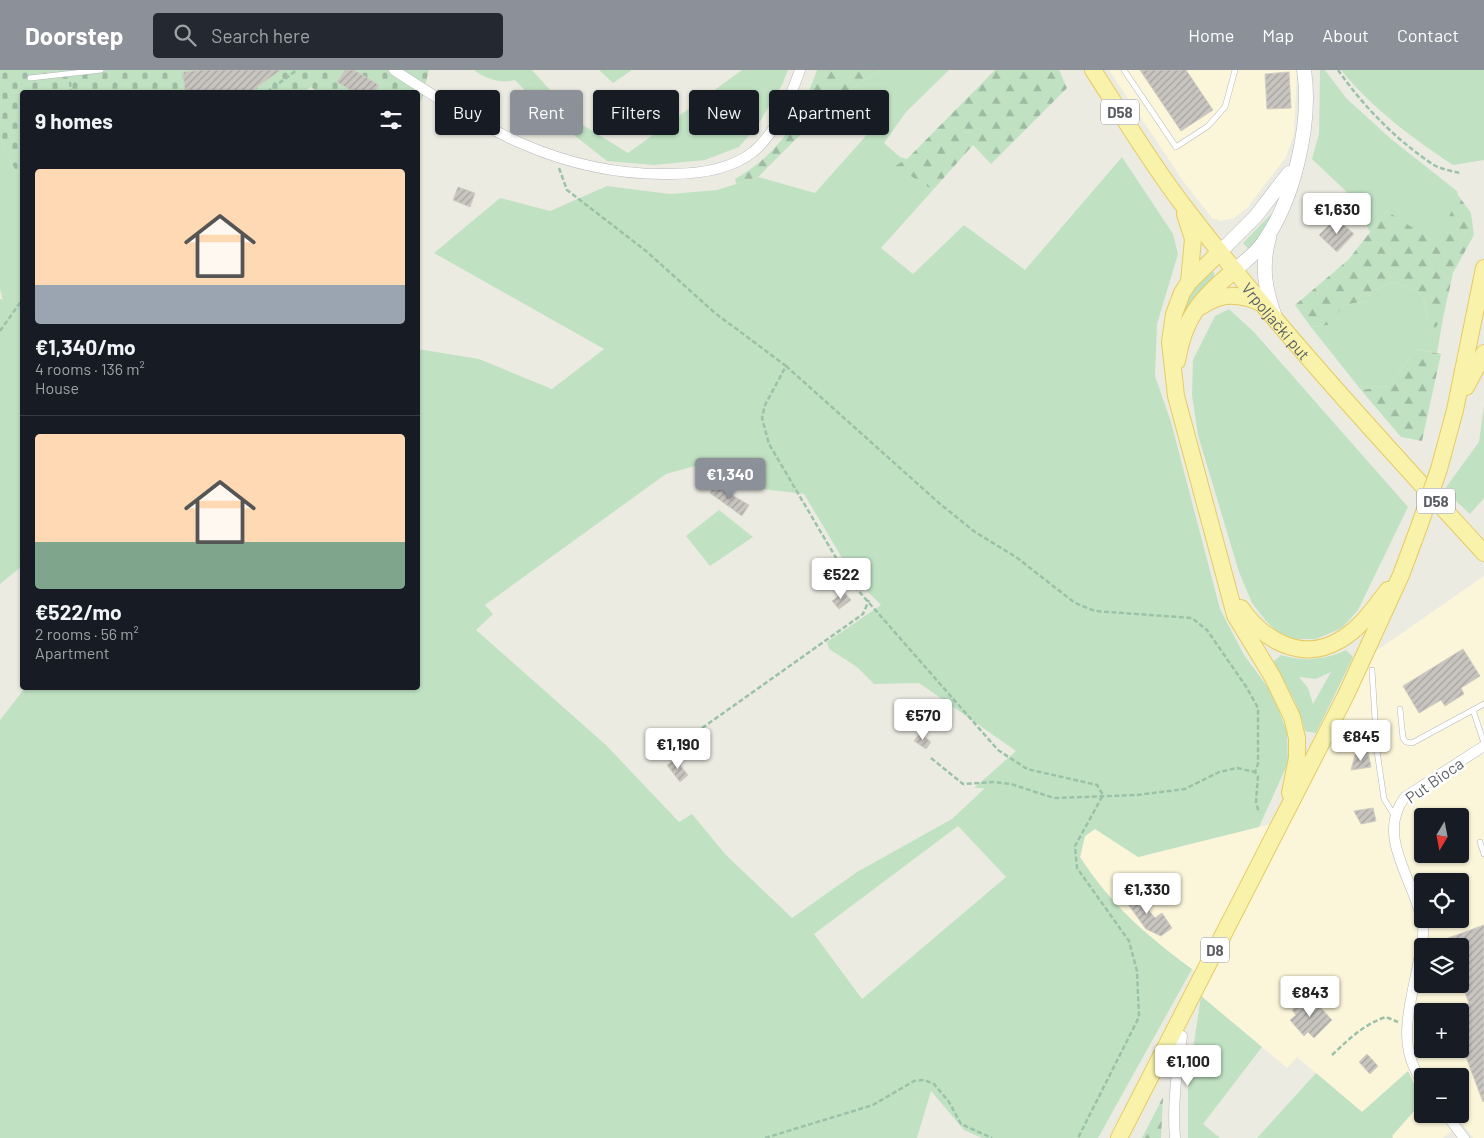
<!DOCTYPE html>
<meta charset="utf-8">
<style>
body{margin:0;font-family:Barlow,sans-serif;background:#242831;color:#f1f3f6;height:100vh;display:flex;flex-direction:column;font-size:19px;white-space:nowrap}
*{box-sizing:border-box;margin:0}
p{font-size:16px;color:#9ea1a6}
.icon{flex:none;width:28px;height:28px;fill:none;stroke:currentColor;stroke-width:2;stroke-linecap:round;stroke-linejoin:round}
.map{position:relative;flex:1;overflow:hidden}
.panel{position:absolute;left:20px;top:20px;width:400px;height:600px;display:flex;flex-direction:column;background:#171b24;border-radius:5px;box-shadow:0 1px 4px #0004}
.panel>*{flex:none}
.hud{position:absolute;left:435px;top:20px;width:475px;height:45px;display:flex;gap:10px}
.needle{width:32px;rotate:190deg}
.fabs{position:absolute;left:1414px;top:738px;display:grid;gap:10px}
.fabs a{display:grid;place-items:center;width:55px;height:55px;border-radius:5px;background:#171b24;box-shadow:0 1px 4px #0004;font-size:25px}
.price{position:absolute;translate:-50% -42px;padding:0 11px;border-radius:5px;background:#fff;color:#222;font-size:16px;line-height:32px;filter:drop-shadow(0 1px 2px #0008)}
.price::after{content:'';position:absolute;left:50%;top:30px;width:15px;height:11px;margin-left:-8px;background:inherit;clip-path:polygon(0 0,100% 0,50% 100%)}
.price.active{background:#8c9099;color:#fff}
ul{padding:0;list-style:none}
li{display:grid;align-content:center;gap:10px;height:265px;padding:0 15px}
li+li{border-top:1px solid #363941}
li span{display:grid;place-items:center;height:155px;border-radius:5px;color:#555}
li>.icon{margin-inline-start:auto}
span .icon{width:90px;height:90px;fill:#fffc;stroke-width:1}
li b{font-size:21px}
h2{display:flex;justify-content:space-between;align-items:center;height:60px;padding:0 15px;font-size:21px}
.pill{padding:0 18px;border-radius:5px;background:#171b24;box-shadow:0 1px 4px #0004;font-size:18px;line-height:45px}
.pill.active{background:#8c9099;color:#fff}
header{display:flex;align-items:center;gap:30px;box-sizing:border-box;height:70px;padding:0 25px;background:#8c9099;color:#fff}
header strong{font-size:24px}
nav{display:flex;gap:28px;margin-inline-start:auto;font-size:18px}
.search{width:350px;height:45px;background:#242831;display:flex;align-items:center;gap:12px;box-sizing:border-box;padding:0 18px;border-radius:5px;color:#9ea1a6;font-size:19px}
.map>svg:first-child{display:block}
.commercial{fill:#fbf5d9;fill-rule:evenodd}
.green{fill:#c0e2c3;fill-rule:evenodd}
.forest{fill:url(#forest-firs)}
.cemetery{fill:url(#cemetery-stones)}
.building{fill:url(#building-hatch);stroke:#d0cdc1}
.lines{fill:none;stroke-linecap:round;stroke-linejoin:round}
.service-casing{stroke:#b5b7bc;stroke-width:6}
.minor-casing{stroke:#b5b7bc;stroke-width:11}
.tertiary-casing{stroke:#b5b7bc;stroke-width:15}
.primary-casing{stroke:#e6cb62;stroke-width:18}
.path{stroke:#9bc2a9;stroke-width:2.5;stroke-dasharray:5 2.5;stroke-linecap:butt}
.service{stroke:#fff;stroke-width:5}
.minor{stroke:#fff;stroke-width:10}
.tertiary{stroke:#fff;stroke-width:14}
.primary{stroke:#f8f2ab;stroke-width:16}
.primary-bridge-casing{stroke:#e6cb62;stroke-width:18;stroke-linecap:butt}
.primary-bridge{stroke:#f8f2ab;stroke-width:16}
.labels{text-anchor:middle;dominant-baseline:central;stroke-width:5;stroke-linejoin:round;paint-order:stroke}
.shield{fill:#fff;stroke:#8c8e91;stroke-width:1}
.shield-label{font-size:15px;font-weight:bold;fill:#5b5d62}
.street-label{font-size:16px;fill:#5b5d62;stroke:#fff}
</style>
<header>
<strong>Doorstep</strong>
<div class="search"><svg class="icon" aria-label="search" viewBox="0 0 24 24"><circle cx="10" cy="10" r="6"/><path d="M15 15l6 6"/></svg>Search here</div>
<nav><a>Home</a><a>Map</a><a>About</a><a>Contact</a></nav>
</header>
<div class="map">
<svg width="1484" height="1068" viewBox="0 0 1484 1068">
<defs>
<pattern id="forest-firs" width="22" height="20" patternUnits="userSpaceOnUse" patternTransform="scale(1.25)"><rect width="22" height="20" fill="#c0e2c3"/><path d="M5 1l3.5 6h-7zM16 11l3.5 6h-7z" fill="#9fbaa2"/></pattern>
<pattern id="cemetery-stones" width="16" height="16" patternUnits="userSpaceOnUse" patternTransform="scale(1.25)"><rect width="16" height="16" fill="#c0e2c3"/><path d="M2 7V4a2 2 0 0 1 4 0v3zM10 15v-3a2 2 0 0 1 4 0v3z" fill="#9fbaa2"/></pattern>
<pattern id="building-hatch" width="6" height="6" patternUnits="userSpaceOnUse" patternTransform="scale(1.25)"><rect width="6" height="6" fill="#c8c5c0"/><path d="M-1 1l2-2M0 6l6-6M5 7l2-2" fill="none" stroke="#a5a39f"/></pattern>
</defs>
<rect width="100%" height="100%" fill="#ecebe2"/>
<g class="commercial">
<polygon points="1109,0 1297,0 1294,64 1286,87 1247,138 1234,148 1221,151 1212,148 1183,111"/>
<path d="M 1484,506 L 1484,1068 L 1473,1068 L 1462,1053 L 1443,1068 L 1393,1068 L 1392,1066 L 1422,1032 L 1422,1044 L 1460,1044 L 1460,1006 L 1422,1006 L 1422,1029 L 1408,1002 L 1362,1042 L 1297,987 L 1287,998 L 1201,926 L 1209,912 L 1147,866 L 1100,818 L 1080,787 L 1085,766 L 1095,759 L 1139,787 L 1291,749 L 1376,581 ZM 1422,746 L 1460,746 L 1460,784 L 1422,784 ZM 1422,811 L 1460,811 L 1460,849 L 1422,849 ZM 1422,876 L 1460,876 L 1460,914 L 1422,914 ZM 1422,941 L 1460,941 L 1460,979 L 1422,979 Z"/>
</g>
<g class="green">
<path d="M 474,0 L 532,0 L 581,54 L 628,83 L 742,0 L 788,0 L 782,15 L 757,56 L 739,77 L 705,90 L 654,95 L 607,91 L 570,62 L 557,39 L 536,32 L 515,10 C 502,14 485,9 474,0 Z"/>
<polygon points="599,0 632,0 613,13"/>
<path d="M 880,0 L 949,0 L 906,42 L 884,73 L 900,87 L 907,89 L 896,96 L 933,120 L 881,178 L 913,204 L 964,155 L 1025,200 L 1122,87 L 1173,164 L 1178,184 L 1157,254 L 1155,306 L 1171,352 L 1220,539 L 1244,585 L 1272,623 L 1287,662 L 1288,693 L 1259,757 L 1138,787 L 1095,759 L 1085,766 L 1080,787 C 1112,836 1146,865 1192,899 L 1098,1068 L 982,1068 L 964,1060 L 931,1021 L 917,1068 L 0,1068 L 0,650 L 25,618 L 418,618 L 418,279 L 479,289 L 552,319 L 604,279 L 434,183 L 500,128 L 550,141 L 607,116 L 670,124 L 717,120 L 758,107 L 815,123 L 872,59 L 836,29 ZM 695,396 L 762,419 L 804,424 L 854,508 L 881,535 L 827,572 L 829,579 L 857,597 L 874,614 L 919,613 L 1016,681 L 974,718 L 985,718 L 952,749 L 857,802 L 792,848 L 726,785 L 692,744 L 679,752 L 606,675 L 476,560 L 493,544 L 485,535 L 666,404 ZM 958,756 L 1006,807 L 862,929 L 814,864 Z"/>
<polygon points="1320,0 1325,0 1346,28 1391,69 1457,121 1458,125 1439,175 1387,141 1370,162 1352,127 1312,89 1319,64"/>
<path d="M 1341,0 L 1484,0 L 1484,90 L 1453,95 C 1412,68 1373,39 1341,0 Z"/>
<polygon points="0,68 16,102 22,101 22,496 0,514 0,229 3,230 0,219"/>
<polygon points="1271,144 1274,145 1264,166 1249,180 1243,173"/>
<polygon points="1208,202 1214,202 1214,207 1183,244 1181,243 1189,221"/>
<path d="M 1393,212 C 1417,219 1426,221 1427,249 L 1435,257 L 1443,248 L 1437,283 L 1416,279 L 1389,316 L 1361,320 L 1311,257 L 1328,255 L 1344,235 L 1367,231 L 1371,222 Z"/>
<polygon points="1229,239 1254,262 1408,437 1358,540 1342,558 1316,569 1294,569 1278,562 1266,551 1252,533 1239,502 1198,365 1192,325 1193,290 1215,246"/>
<polygon points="1484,336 1484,428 1470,444 1444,420 1479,372"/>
<polygon points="719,440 753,467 710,496 686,466"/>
<path d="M 1346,580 L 1353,587 L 1316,663 L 1305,661 C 1299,635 1287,614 1272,593 L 1281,585 C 1303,592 1326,590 1346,580 ZM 1331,602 L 1313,634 L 1308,618 L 1299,607 L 1316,609 Z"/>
<polygon points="1201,926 1262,977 1203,1054 1220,1068 1188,1068 1188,1013"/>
<polygon points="1408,1001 1422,1032 1392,1066 1393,1068 1257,1068 1316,1003 1362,1042"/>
</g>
<g class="forest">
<path d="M 817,0 L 880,0 L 836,29 L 758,107 L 736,114 L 735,109 C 782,81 799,50 817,0 Z"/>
<polygon points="995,0 1059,0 1067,18 991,94 973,75 933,120 895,96 907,89"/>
<path d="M 1458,125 L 1471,143 L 1474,165 L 1453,203 L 1443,248 L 1435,258 L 1427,249 C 1426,221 1417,219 1393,212 L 1371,222 L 1367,231 L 1344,235 L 1328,255 L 1311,257 L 1295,235 L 1348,190 L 1387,141 L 1438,174 Z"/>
<polygon points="1416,279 1441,284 1422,371 1401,367 1361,320 1389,316"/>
<polygon points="1163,1027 1161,1068 1142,1068"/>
</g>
<polygon class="cemetery" points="0,0 429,0 422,29 418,34 418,22 317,22 311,17 303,22 22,22 22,101 16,102 0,68"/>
<g class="building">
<polygon points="201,0 281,0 250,22 185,22 183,2"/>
<polygon points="345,0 354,0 379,15 374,22 354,22 337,12"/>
<polygon points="1140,0 1186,0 1213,40 1181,61"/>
<polygon points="1289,2 1291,38 1267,39 1265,4"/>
<polygon points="458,117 475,123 470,137 453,130"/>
<polygon points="1336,148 1354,164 1337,182 1319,165"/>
<polygon points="715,415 749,435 742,446 710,423"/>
<polygon points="844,522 851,530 839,539 832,531"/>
<polygon points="1463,579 1480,606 1461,618 1464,624 1445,636 1441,630 1419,643 1403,616"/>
<polygon points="920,663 931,672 926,679 914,671"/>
<polygon points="1368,682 1371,697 1351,700 1355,685"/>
<polygon points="675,689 688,705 680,712 667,695"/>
<polygon points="1373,738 1376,751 1361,754 1354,741"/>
<polygon points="1131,819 1155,848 1162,843 1172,858 1161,866 1146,859 1122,826"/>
<polygon points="1484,855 1484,1031 1483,1032 1460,971 1460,936 1469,933 1460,910 1460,876 1429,875"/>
<polygon points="1309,925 1332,950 1314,968 1308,962 1304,966 1290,950 1296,945 1292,940"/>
<polygon points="1367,984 1378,996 1370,1004 1359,992"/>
</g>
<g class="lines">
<defs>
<g id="service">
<polyline points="1124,0 1176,77 1208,56 1225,37 1235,0"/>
<polyline points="30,8 101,0"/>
<polyline points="1372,600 1377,681 1384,729 1394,745"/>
<polyline points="1484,634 1473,640 1484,673"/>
<polyline points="1400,639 1403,668 1406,672 1412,673 1473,640"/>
<polyline points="1480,772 1484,784"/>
</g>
<g id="minor">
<path d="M 394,0 C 483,58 560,106 670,104 C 698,104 730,100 753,82 C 777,62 790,28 800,0"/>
<path d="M 1422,1011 C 1393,971 1414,926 1420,883 C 1422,874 1424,864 1423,856 C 1417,813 1374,767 1405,727 L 1484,676"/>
<polyline points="1446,1044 1464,1068"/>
<path d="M 1175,1068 C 1172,1034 1177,1000 1182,966"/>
</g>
<g id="tertiary">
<path d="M 1269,168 C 1261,197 1265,219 1275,247"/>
<polyline points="1220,182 1256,146 1289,103"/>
<path d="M 1235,200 C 1244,192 1255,184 1263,173 C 1294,130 1312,53 1304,0"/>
</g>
<g id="primary">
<path id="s1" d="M 1093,0 C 1122,45 1150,92 1183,135 C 1276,257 1381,370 1484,483"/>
<polyline points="1185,144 1193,169 1189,212"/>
<polyline points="1220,182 1189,212 1182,223 1174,244 1170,272 1176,326 1235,545 1272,606 1292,647 1297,668 1297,688 1290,723"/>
<path d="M 1202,236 C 1222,222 1240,224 1261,233"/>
<path d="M 1177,291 C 1184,247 1202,227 1235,200"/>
<polyline points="1466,317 1484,283"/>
<polyline points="1439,399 1455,340 1484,198"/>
<path d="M 1241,538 C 1263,570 1302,593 1340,570 C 1360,559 1374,538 1388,520"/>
<polyline points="1119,1068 1346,625 1401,505 1420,454"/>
</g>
</defs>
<use href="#service" class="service-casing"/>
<use href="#minor" class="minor-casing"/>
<use href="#tertiary" class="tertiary-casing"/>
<use href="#primary" class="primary-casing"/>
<g class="path">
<path d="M 1338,0 C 1363,36 1397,71 1434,95 C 1441,99 1451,101 1460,103"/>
<polyline points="70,12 71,22"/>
<polyline points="267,22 297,0"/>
<polyline points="559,98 567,120 646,181 715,243 786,296 765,335 762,348 769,374 849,510 998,680 1027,699 1097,715 1103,725 1075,776 1077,798 1129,871 1137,901 1139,947 1078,1068"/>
<polyline points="0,261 22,230"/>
<polyline points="786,296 939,433 975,462 1016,487 1075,533 1095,541 1192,548 1207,560 1247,618 1258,638 1258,694 1255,702 1258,706 1256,732 1259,743"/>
<polyline points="21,488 22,469"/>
<polyline points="675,683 681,673 863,544 869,530"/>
<polyline points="931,688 963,714 994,712 1011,714 1054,728 1137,725 1185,719 1219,702 1237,698 1255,702"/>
<path d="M 1332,985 C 1348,970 1364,954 1386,947 L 1398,952"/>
<polyline points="765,1068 873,1035 914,1011 924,1010 934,1014 949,1032 961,1054 992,1068"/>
</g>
<use href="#service" class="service"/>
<use href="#minor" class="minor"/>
<use href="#tertiary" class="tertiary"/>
<use href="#primary" class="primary"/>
<defs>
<polyline id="primary-bridge" points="1420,454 1439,399"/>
</defs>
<use href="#primary-bridge" class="primary-bridge-casing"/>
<use href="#primary-bridge" class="primary-bridge"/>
</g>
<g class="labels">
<g class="shield">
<rect x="1101" y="29.5" width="38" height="25" rx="4"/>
<rect x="1417" y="418.5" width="38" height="25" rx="4"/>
<rect x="1201" y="867.5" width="28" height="25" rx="4"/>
</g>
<g class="shield-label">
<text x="1120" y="42">D58</text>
<text x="1436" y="431">D58</text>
<text x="1215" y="880">D8</text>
</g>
<g class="street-label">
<text stroke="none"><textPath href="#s1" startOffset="311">Vrpoljački put</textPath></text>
<text transform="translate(1434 710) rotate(-35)">Put Bioca</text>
</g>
</g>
</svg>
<div class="fabs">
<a><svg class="needle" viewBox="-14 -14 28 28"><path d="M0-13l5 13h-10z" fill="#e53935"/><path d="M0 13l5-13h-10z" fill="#9ea1a6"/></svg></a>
<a><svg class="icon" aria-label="locate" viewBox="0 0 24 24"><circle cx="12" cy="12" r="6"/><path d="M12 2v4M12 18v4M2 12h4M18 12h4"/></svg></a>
<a><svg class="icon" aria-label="layers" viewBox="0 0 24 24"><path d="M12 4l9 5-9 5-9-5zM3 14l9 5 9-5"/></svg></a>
<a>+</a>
<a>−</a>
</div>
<b class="price" style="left:1337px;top:165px">€1,630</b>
<b class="price active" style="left:730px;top:430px">€1,340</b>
<b class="price" style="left:841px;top:530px">€522</b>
<b class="price" style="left:923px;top:671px">€570</b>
<b class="price" style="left:1361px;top:692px">€845</b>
<b class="price" style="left:678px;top:700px">€1,190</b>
<b class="price" style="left:1147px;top:845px">€1,330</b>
<b class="price" style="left:1310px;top:948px">€843</b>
<b class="price" style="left:1188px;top:1017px">€1,100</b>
<div class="hud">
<a class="pill">Buy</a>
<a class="pill active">Rent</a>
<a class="pill">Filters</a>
<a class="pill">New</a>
<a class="pill">Apartment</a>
</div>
<section class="panel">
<h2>9 homes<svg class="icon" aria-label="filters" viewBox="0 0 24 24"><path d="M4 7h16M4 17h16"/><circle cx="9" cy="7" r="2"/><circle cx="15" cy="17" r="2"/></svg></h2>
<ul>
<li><span style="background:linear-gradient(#ffd9b3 75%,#9aa5b1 0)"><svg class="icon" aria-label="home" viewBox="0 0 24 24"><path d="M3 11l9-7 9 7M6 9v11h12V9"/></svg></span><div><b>€1,340/mo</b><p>4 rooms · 136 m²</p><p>House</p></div></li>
<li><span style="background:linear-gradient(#ffd9b3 70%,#7fa58c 0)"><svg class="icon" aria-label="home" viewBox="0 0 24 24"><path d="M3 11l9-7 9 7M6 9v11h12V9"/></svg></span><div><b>€522/mo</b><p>2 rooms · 56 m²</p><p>Apartment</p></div></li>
</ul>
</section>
</div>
